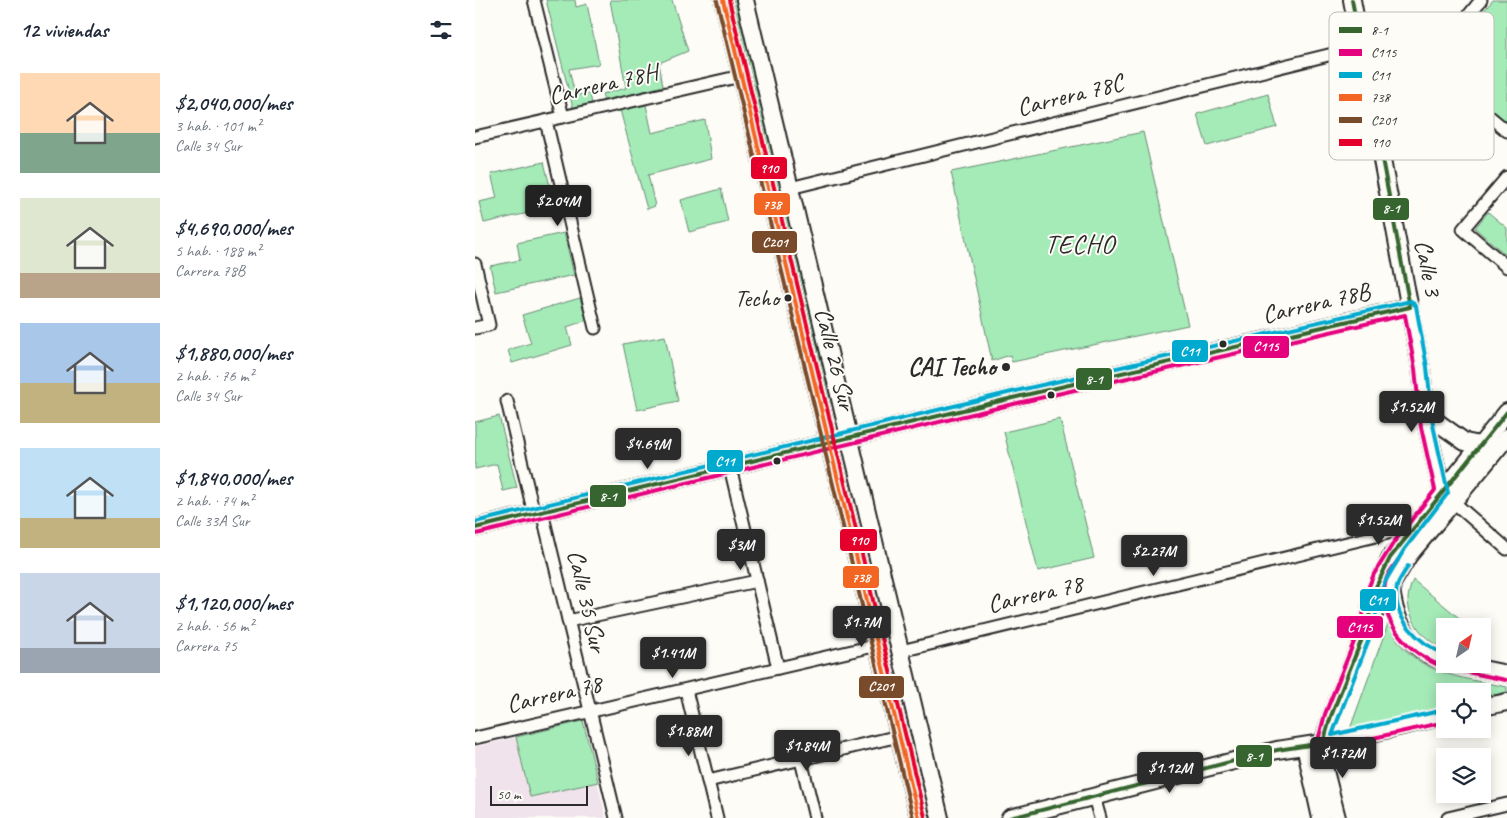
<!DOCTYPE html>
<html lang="es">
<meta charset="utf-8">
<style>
body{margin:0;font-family:Caveat,sans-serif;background:#f2f2f3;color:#1f2937;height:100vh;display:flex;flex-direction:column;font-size:19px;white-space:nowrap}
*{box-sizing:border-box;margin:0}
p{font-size:16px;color:#747a83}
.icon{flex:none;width:28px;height:28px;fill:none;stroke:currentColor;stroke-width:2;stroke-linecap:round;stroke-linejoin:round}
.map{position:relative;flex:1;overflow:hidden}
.side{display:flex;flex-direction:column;background:#fff;width:475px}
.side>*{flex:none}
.needle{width:32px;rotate:34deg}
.controls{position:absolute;left:961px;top:618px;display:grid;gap:10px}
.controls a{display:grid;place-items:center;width:55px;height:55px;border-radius:0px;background:#fff;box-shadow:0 2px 12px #0003;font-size:25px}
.scale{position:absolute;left:15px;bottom:12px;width:98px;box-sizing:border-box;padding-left:5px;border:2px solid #2b2b2b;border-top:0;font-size:14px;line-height:18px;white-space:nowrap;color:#2b2b2b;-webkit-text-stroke:4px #fdfcf7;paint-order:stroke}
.price{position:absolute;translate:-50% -42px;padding:0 11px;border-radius:5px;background:#2b2b2b;color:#fff;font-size:16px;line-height:32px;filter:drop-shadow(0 1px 2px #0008)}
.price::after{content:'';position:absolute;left:50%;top:30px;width:15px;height:11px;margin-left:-8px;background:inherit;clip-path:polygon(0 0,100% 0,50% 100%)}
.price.selected{background:#222;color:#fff}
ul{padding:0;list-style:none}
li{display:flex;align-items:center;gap:15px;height:125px;padding:0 20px}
li span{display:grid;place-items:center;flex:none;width:140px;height:100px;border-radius:0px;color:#555}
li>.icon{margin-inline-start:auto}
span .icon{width:60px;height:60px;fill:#fffc;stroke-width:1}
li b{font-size:21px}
h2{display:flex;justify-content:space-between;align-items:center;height:60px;padding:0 20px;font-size:21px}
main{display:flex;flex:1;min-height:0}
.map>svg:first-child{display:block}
.built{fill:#f0e3eb}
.green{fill:#a5ebb8;stroke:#688b72}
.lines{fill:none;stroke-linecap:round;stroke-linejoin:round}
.street-casing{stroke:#2b2b2b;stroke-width:15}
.secondary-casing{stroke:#2b2b2b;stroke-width:20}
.street{stroke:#fdfcf7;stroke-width:11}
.secondary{stroke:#fdfcf7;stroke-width:16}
.bus-1-casing{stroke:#fdfcf7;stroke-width:8}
.bus-2-casing{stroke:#fdfcf7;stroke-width:8}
.bus-3-casing{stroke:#fdfcf7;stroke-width:8}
.bus-4-casing{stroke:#fdfcf7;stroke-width:8}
.bus-5-casing{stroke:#fdfcf7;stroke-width:8}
.bus-6-casing{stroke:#fdfcf7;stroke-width:8}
.bus-1{stroke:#36652f;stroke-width:4}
.bus-2{stroke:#e5007d;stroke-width:4}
.bus-3{stroke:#00a9ce;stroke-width:4}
.bus-4{stroke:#f26522;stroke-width:4}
.bus-5{stroke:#7a4b2a;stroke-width:4}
.bus-6{stroke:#e4002b;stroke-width:4}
.bus-dot{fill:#2b2b2b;stroke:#fdfcf7;stroke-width:2}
.labels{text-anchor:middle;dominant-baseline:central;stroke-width:4;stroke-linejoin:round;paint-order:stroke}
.bus-label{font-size:24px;fill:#2b2b2b;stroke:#fdfcf7;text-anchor:end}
.street-label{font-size:25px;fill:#2b2b2b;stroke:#fdfcf7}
.poi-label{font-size:25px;font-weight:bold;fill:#2b2b2b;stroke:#fdfcf7;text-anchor:end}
.neighbourhood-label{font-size:26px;letter-spacing:1px;fill:#2b2b2b;stroke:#fdfcf7}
.key{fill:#fdfcf7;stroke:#bebdba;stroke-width:1}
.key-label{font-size:14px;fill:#2b2b2b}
.line-badge{stroke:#fdfcf7;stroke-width:2}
.badge-label{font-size:14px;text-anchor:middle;font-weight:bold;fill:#fff}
</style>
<main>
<section class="side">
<h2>12 viviendas<svg class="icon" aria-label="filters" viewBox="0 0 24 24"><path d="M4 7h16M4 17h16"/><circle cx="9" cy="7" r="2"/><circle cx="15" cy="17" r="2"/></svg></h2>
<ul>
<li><span style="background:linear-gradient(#ffd9b3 60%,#7fa58c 0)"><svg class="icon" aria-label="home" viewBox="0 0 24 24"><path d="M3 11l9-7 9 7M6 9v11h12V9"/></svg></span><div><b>$2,040,000/mes</b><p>3 hab. · 101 m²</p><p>Calle 34 Sur</p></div></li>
<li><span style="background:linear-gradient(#dfe7d0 75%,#b9a48a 0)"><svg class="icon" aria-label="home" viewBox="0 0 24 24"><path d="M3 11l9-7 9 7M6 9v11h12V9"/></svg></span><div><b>$4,690,000/mes</b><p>5 hab. · 188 m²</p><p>Carrera 78B</p></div></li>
<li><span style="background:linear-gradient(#a9c7e8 60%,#c2b280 0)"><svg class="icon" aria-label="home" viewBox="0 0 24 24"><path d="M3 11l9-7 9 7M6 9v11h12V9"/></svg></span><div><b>$1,880,000/mes</b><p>2 hab. · 76 m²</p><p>Calle 34 Sur</p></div></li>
<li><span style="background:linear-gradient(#bfe0f5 70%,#c2b280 0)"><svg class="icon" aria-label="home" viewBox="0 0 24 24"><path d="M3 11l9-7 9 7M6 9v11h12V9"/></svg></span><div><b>$1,840,000/mes</b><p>2 hab. · 74 m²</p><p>Calle 33A Sur</p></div></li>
<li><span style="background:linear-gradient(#c9d6e8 75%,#9aa5b1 0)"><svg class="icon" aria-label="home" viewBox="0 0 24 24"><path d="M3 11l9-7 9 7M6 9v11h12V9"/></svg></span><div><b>$1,120,000/mes</b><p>2 hab. · 56 m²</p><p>Carrera 75</p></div></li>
</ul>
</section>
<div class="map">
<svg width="1032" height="818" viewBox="0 0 1032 818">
<rect width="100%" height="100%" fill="#fdfcf7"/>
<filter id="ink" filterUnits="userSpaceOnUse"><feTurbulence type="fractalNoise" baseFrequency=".02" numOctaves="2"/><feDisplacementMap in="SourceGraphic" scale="10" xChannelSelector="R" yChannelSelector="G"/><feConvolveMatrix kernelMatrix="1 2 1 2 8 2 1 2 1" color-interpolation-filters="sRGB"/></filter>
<g filter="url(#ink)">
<polygon class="built" points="108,721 131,818 0,818 0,747"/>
<g class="green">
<polygon points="71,0 100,0 101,7 112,4 124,64 94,69 100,95 115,94 117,104 98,108"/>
<polygon points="135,0 197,0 213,51 184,63 188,86 129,102 127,94 151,88"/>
<polygon points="254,0 263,0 360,402 351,404"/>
<polygon points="1018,0 1032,0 1032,122 963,65"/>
<polygon points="793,94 802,127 732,146 722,114"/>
<polygon points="171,105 177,133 230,120 236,159 173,175 180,206 172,209 145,110"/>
<polygon points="668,132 713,325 537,362 535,355 517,361 476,172"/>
<polygon points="69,162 80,207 9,223 4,202 22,198 16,174"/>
<polygon points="246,189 253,222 214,232 206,200"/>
<polygon points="1013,212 1032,228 1032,256 1000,228"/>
<polygon points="89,233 99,275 21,292 15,266 45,260 42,243"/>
<polygon points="105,298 112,320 92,327 97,345 37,363 33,350 56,343 47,315"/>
<polygon points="190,336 203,401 162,410 148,344"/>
<polygon points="24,416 42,488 28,491 22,464 0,469 0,422"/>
<polygon points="585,419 619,558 563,571 529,432"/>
<path d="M 938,580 L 994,626 L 970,626 L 970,647 C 950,644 933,619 933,599 C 933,593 936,585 938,580 Z"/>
<path d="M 914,621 C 928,673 989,678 1032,687 L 1032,692 L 1008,698 L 1008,691 L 970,691 L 970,707 L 875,729 Z"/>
<polygon points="108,721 123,782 55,797 41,737"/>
</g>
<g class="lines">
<defs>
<g id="street">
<polyline points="59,0 88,117"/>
<polyline points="1006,0 953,66 1032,131"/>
<polyline points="71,121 120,328"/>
<polyline points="0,137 266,76"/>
<polyline points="1032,177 988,229 1032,267"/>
<polyline points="315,188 886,47"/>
<polyline points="0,264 14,325 0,328"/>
<polyline points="32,401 59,514"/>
<polyline points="255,467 303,668"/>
<polyline points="974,498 1032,549"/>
<polyline points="67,512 141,818"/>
<polyline points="93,621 282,581"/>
<polyline points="426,651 938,527"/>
<polyline points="211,690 242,818"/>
<polyline points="0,738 403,645"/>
<polyline points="326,760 340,818"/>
<polyline points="233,781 424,736"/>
<polyline points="619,797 625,818"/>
<polyline points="973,818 1032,804"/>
</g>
<g id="secondary">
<polyline points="248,0 444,818"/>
<polyline points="270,0 465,818"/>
<polyline points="877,0 946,368 952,426 967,492"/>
<polyline points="962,422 990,442 1005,445"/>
<polyline points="0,528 546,396 935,307"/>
<path d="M 916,583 C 917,618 934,651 970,661"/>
<polyline points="895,609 898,593 915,558 1032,412"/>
<polyline points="983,664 1032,674"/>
<polyline points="1008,707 1032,702"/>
<polyline points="830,746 846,818"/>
<polyline points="535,818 802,750 867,740 970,716"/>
<polyline points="862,818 850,771 848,743 856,716 893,624 934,555 1032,437"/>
</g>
</defs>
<use href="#street" class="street-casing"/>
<use href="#secondary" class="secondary-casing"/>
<use href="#street" class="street"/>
<use href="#secondary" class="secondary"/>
<defs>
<g id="bus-1">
<polyline points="0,528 546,396 935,307 877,0"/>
<polyline points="535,818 802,750 848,743 856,716 893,624 898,593 915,558 1032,412"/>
</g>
<g id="bus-2">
<polyline points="1,534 547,402 930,315 940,369 946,427 960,490 919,542 899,574 892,591 887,622 850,714 842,744 845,748 849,749 970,722"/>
<path d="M 923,560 C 918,568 911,575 910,584 C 903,622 935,654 968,667"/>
<polyline points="982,670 1031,680"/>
</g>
<g id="bus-3">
<polyline points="0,522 545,390 936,301 941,306 952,367 958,425 973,493 929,550 911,580 904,595 899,626 857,735 969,710"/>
<path d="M 933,566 C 930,572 924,579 922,586 C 916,617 944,644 970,654"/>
</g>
<polyline id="bus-4" points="248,0 444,818"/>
<polyline id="bus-5" points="242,1 438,818"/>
<polyline id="bus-6" points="254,0 450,817"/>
</defs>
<use href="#bus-1" class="bus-1-casing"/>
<use href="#bus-2" class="bus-2-casing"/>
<use href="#bus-3" class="bus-3-casing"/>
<use href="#bus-4" class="bus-4-casing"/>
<use href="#bus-5" class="bus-5-casing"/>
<use href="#bus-6" class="bus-6-casing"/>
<use href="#bus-1" class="bus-1"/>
<use href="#bus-2" class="bus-2"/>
<use href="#bus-3" class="bus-3"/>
<use href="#bus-4" class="bus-4"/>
<use href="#bus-5" class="bus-5"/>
<use href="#bus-6" class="bus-6"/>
</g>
</g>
<g class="bus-dot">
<circle cx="313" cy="298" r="4.5"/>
<circle cx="748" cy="344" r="4.5"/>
<circle cx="531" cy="367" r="5"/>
<circle cx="576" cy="395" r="4.5"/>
<circle cx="302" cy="461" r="4.5"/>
</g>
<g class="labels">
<g class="bus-label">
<text x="304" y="298">Techo</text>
</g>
<g class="street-label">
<text transform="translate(128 84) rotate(-13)">Carrera 78H</text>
<text transform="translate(595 95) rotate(-14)">Carrera 78C</text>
<text transform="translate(953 268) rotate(79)">Calle 3</text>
<text transform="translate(841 303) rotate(-13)">Carrera 78B</text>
<text transform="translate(360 359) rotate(76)">Calle 26 Sur</text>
<text transform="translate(560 594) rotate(-13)">Carrera 78</text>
<text transform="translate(112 601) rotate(77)">Calle 35 Sur</text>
<text transform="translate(79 694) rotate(-13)">Carrera 78</text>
</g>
<g class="poi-label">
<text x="521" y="367">CAI Techo</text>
</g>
<g class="neighbourhood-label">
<text x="605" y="244">TECHO</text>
</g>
</g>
<rect x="854" y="12" width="165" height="148" rx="8" class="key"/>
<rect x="864" y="27" width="23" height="6" fill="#36652f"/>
<rect x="864" y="49" width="23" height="7" fill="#e5007d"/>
<rect x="864" y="72" width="23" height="6" fill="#00a9ce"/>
<rect x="864" y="94" width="23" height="7" fill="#f26522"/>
<rect x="864" y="117" width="23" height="6" fill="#7a4b2a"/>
<rect x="864" y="139" width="23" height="7" fill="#e4002b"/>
<g class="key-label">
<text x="896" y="35">8-1</text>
<text x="896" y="57">C115</text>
<text x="896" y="80">C11</text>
<text x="896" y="102">738</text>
<text x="896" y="125">C201</text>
<text x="896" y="147">910</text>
</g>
<g class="line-badge">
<rect x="275" y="156" width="38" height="24" rx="5" fill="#e4002b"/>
<rect x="278" y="192" width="38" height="24" rx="5" fill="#f26522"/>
<rect x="897" y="197" width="38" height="24" rx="5" fill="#36652f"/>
<rect x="276" y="230" width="47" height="24" rx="5" fill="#7a4b2a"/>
<rect x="767" y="335" width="48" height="24" rx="5" fill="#e5007d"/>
<rect x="696" y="339" width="38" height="24" rx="5" fill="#00a9ce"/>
<rect x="600" y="367" width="38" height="24" rx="5" fill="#36652f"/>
<rect x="231" y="449" width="38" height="24" rx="5" fill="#00a9ce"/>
<rect x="114" y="484" width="38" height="24" rx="5" fill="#36652f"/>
<rect x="364" y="528" width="39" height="24" rx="5" fill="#e4002b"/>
<rect x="367" y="565" width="38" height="24" rx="5" fill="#f26522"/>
<rect x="884" y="588" width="38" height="24" rx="5" fill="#00a9ce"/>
<rect x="861" y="615" width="48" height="24" rx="5" fill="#e5007d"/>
<rect x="383" y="675" width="47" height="24" rx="5" fill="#7a4b2a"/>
<rect x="760" y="744" width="38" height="24" rx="5" fill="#36652f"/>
</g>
<g class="badge-label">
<text x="294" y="173">910</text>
<text x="297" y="209">738</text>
<text x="916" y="213">8-1</text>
<text x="300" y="247">C201</text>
<text x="791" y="351">C115</text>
<text x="715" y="356">C11</text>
<text x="619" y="384">8-1</text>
<text x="250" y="466">C11</text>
<text x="133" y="501">8-1</text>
<text x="384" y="545">910</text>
<text x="386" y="582">738</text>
<text x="903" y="605">C11</text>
<text x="885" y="632">C115</text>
<text x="406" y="691">C201</text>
<text x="779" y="761">8-1</text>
</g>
</svg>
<div class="controls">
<a><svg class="needle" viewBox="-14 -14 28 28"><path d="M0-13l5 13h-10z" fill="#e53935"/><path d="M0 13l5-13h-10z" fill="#747a83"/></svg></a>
<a><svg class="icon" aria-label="locate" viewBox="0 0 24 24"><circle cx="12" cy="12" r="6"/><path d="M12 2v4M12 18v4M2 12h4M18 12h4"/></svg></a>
<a><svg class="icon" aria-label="layers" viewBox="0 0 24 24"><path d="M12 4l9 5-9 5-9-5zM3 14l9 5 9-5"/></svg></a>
</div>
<div class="scale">50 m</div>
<b class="price selected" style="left:83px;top:227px">$2.04M</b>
<b class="price" style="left:937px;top:433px">$1.52M</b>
<b class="price" style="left:173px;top:470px">$4.69M</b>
<b class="price" style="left:904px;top:546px">$1.52M</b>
<b class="price" style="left:266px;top:571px">$3M</b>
<b class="price" style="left:679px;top:577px">$2.27M</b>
<b class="price" style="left:387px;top:648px">$1.7M</b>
<b class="price" style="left:198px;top:679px">$1.41M</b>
<b class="price" style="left:214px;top:757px">$1.88M</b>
<b class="price" style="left:332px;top:772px">$1.84M</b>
<b class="price" style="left:868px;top:779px">$1.72M</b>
<b class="price" style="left:695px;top:794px">$1.12M</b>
</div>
</main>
